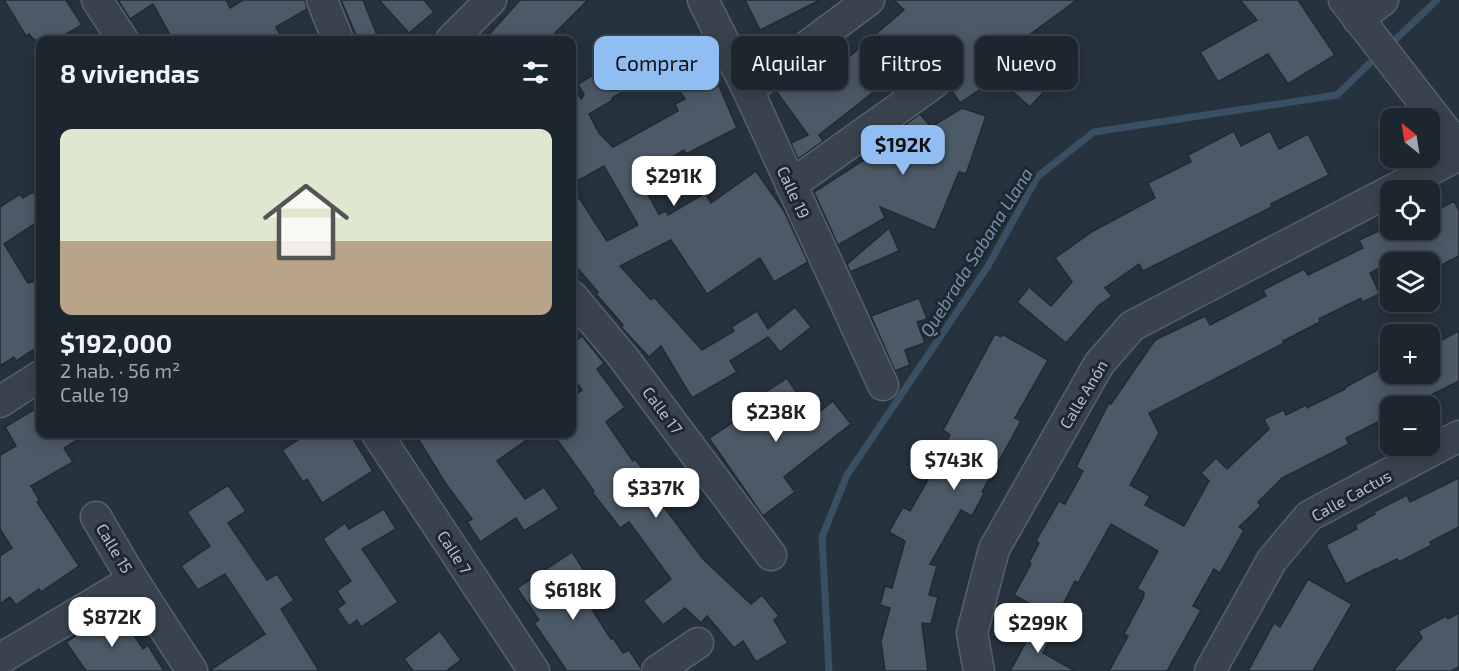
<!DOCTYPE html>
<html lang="es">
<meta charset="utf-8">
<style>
body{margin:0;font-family:"Exo 2",sans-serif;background:#29323a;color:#f1f3f6;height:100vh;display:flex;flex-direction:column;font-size:22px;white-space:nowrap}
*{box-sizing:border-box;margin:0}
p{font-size:20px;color:#a0a5aa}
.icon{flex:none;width:33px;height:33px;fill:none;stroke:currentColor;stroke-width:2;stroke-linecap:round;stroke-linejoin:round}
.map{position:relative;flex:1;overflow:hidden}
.details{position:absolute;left:36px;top:36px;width:540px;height:402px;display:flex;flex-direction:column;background:#1c262e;border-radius:12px;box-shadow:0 3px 15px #0003,0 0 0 2px #3a434a}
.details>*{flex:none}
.hud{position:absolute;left:594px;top:36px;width:570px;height:54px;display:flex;gap:12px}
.needle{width:39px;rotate:330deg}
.fabs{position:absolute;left:1380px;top:108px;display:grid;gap:12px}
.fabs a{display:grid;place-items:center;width:60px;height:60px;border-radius:12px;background:#1c262e;box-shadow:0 3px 15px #0003,0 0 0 2px #3a434a;font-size:30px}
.price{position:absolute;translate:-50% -51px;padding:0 14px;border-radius:12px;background:#fff;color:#222;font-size:20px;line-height:39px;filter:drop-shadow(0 2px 3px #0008)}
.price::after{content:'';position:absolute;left:50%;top:36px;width:18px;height:14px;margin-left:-9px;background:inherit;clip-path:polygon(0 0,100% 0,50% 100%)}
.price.selected{background:#90bef3;color:#111}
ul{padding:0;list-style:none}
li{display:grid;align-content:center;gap:12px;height:318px;padding:0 24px}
li span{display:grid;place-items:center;height:186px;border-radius:12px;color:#555}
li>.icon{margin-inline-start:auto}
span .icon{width:108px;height:108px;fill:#fffc;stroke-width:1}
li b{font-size:26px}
h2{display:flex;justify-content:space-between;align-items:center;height:72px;padding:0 24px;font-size:26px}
.chip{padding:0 21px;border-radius:12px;background:#1c262e;box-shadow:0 3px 15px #0003,0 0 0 2px #3a434a;font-size:21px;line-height:54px}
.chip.selected{background:#90bef3;color:#111}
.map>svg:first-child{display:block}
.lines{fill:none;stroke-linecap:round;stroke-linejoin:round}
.stream{stroke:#3a4f64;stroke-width:7}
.building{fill:#4c5966;stroke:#202a35;stroke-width:1.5;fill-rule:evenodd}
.minor-casing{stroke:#57616b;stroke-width:33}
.minor{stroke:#39434e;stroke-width:30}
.labels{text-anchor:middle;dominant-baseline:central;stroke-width:6;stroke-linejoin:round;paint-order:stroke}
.street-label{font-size:16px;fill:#b6bec8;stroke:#1e2833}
.water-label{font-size:18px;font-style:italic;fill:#7791aa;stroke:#1e2833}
</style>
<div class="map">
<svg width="1459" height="671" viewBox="0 0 1459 671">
<rect width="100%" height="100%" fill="#26323d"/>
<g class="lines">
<g class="stream">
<polyline points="1397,38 1437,0"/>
<polyline points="829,671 822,537 847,475 988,266 1038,176 1094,132 1337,95 1369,64"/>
</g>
</g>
<g class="building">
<polygon points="4,0 66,0 82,25 56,40 34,40 29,34 26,36"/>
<polygon points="118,0 226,0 230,8 243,0 305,0 307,9 276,27 283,40 173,40 153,4 130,19"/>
<polygon points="341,0 363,0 379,40 358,40"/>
<polygon points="379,0 424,0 434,12 409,33"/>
<polygon points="520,0 588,0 548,40 484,40"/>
<polygon points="745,0 820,0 760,30"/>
<polygon points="894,0 1077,0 1010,49 1050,85 1030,107 997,78 960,103 950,88 950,78 956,74 936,43 819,135 823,141 798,159 791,143 808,135 776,91 803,71 810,80 820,73 823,79 904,10"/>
<polygon points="1240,0 1298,0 1335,55 1288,84 1268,54 1218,82 1200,52 1257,20"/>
<path d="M 655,38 L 670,63 L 693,47 L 714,74 L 737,128 L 686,154 L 684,150 L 638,177 L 659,214 L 666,211 L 668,215 L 705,193 L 711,203 L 756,171 L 784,211 L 808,262 L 774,282 L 760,258 L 707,294 L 671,240 L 620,266 L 651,300 L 654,297 L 702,350 L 734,331 L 731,327 L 757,311 L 768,329 L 795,307 L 811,327 L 780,352 L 768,337 L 730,361 L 737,372 L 692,398 L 661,346 L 649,357 L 621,327 L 623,325 L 596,294 L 598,292 L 572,262 L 572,187 L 607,241 L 638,225 L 604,166 L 572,184 L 572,82 L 581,99 L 584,95 L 578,84 ZM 666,66 L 663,68 L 685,99 L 675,104 L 678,111 L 613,147 L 599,133 L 589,114 L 613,100 L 612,98 Z"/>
<polygon points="962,108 986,116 966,174 959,172 935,230 880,207 885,218 838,245 814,192 909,131 906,124 920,114 931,127"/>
<polygon points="1234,131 1241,146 1270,131 1279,149 1308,134 1329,175 1271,204 1272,207 1143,271 1139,264 1105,288 1112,296 1098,306 1066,343 1017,302 1029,287 1051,306 1072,282 1055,258 1093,231 1155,198 1148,183 1191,162 1188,155"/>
<polygon points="33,192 40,203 40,220 4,244 28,283 33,281 40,293 40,345 16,361 14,357 0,366 0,207 20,194 23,198"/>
<polygon points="1454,201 1459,211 1459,256 1430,271 1430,262 1389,263 1370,273 1380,294 1362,302 1361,298 1319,319 1320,322 1283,341 1284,343 1149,413 1159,433 1130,485 1150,496 1145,505 1184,526 1209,481 1201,473 1216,458 1227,469 1269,429 1264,419 1284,410 1286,415 1306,405 1307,408 1345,389 1344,388 1390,363 1390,374 1430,374 1430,346 1459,331 1459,381 1427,397 1432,406 1390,406 1390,416 1346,438 1349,444 1282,478 1258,502 1261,506 1239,527 1244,530 1220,573 1214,569 1193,606 1201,610 1167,671 1109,671 1128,636 1124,634 1144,596 1144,592 1137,589 1158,551 1111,524 1078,583 1075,581 1056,618 1014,595 1031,564 1029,562 1039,543 1036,541 1059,501 1065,504 1083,471 1076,467 1109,403 1111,404 1155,340 1205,316 1210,325 1266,296 1263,290 1304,269 1308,275 1363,248 1359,240 1381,230 1430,230 1430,214"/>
<polygon points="889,228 899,251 850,272 847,264"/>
<polygon points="919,298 927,319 917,322 925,343 905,350 910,365 895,371 871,316"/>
<polygon points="995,334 1001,337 1002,334 1048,360 1015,418 1021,421 982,492 984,493 972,516 961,510 930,564 937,566 929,595 938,597 931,624 922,623 928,671 885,671 881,641 890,608 880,605 885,586 892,588 905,541 889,532 903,507 910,511 929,478 950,435 943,430"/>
<polygon points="582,336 604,363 597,369 625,407 606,422 633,461 635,459 663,495 658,499 703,559 751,604 762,595 779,616 774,620 788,643 756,662 743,641 734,648 707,616 701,623 685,608 663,625 643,601 671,579 629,522 620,528 592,492 594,491 553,434 572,434 572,397 582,390 572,376 572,344"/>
<polygon points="787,378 813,417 833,401 851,424 784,477 795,492 763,516 709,438 771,397 767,391"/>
<polygon points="40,406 40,434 87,434 64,448 73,462 31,486 40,501 37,502 79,566 41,592 39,589 16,605 10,597 0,604 0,556 12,548 0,529 0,455 16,446 5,427"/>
<polygon points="307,434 350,434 373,471 322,503 307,479 303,482 282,450"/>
<polygon points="415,434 535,434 497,461 525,499 544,487 559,509 524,531 516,518 480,542 467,522 472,519 446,484"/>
<polygon points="1459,478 1459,527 1430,542 1432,545 1399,562 1397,559 1375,570 1375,569 1346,584 1326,545 1357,529 1355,525 1375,514 1374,512 1407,495 1410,502"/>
<polygon points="228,485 246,511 228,523 267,580 277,574 294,600 281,609 319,671 209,671 265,634 225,574 198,590 181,566 210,546 187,512"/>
<polygon points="384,509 396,529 362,549 398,602 361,627 357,620 349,626 337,609 345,603 337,591 351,581 323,539 345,523 349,529"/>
<polygon points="572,552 585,572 573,580 611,639 613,638 623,653 629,650 641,668 640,671 567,671 534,623 539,620 517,588"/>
<polygon points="1308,579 1352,604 1313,671 1248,671 1274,623 1280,627"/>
<polygon points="117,609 143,649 148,645 164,671 86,671 66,642"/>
<polygon points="1459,613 1459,667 1451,671 1393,671 1422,638 1418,631 1446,616 1448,619"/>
<polygon points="1036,624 1053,634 1043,653 1075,671 1010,671"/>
<polygon points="440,631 461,660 446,671 413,671 404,659"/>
</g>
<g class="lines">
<defs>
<g id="minor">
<polyline points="97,0 123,40"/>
<polyline points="322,0 338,40"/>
<polyline points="703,0 748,90 883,385"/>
<polyline points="1344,0 1459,148"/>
<polyline points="1358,19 1383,0"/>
<polyline points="451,40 491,0"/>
<polyline points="748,90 869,0"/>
<polyline points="791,185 934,83"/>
<polyline points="1392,190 1459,155"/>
<polyline points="572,296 623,357 771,555"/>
<polyline points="0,402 40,376"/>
<polyline points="377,434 534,671"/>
<polyline points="96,517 133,580 192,671"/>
<polyline points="0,659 133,580"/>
<polyline points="657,671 698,643"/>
<polyline points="979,671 972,633 994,549 1099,364 1132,326 1390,191"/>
<polyline points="1210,671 1272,560 1309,516 1459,436"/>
</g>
</defs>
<use href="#minor" class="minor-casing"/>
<use href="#minor" class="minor"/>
</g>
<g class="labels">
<g class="street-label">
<text transform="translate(794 192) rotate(65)">Calle 19</text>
<text transform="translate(1083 394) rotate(-59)">Calle Anón</text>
<text transform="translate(663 410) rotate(53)">Calle 17</text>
<text transform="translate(1351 495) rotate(-29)">Calle Cactus</text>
<text transform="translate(115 548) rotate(59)">Calle 15</text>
<text transform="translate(455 552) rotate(57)">Calle 7</text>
</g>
<g class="water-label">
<text transform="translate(976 252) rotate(-58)">Quebrada Sabana Llana</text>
</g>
</g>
</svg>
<div class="fabs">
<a><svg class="needle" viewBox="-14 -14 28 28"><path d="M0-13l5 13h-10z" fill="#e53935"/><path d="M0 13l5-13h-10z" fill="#a0a5aa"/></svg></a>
<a><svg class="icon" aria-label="locate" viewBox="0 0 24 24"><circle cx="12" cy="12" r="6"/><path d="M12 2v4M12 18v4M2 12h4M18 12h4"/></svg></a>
<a><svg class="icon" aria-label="layers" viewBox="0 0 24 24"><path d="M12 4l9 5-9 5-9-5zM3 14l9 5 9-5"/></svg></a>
<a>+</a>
<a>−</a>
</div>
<b class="price selected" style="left:903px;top:176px">$192K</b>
<b class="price" style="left:674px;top:207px">$291K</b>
<b class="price" style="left:776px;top:443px">$238K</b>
<b class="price" style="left:954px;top:491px">$743K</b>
<b class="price" style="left:656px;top:519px">$337K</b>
<b class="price" style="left:573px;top:621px">$618K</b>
<b class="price" style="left:112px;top:648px">$872K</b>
<b class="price" style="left:1038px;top:654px">$299K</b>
<div class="hud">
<a class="chip selected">Comprar</a>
<a class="chip">Alquilar</a>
<a class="chip">Filtros</a>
<a class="chip">Nuevo</a>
</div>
<section class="details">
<h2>8 viviendas<svg class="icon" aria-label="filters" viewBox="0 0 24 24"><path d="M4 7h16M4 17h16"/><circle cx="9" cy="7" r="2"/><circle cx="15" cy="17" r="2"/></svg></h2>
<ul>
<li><span style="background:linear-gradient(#dfe7d0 60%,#b9a48a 0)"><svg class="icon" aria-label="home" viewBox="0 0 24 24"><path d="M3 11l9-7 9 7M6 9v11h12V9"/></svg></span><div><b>$192,000</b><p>2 hab. · 56 m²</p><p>Calle 19</p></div></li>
</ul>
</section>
</div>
